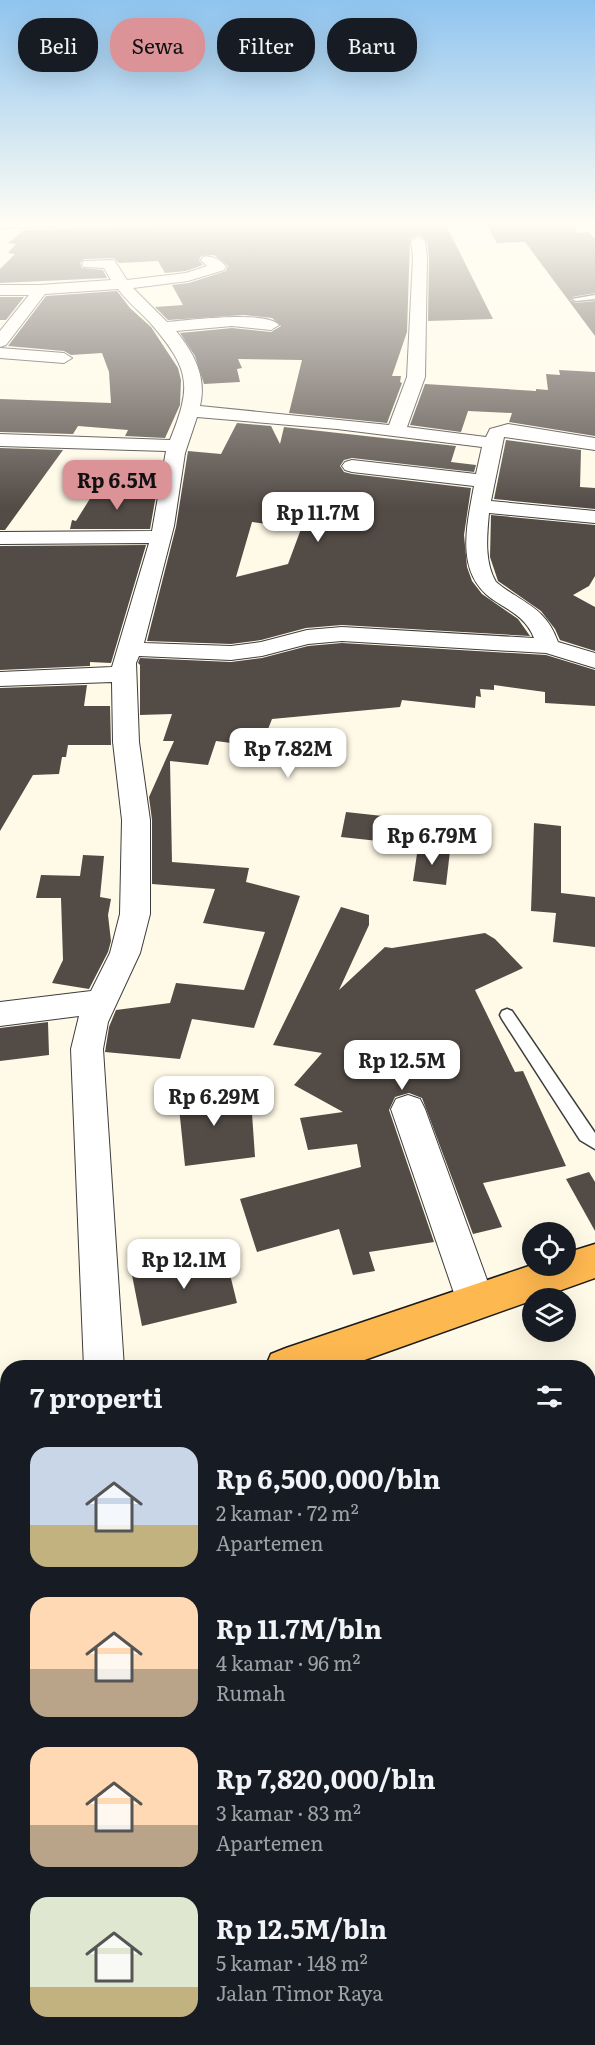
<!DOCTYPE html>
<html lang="id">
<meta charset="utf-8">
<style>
body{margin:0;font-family:Literata,serif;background:#242831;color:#f1f3f6;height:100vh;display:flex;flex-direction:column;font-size:22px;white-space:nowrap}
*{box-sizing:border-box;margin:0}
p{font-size:20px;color:#9ea1a6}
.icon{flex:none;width:33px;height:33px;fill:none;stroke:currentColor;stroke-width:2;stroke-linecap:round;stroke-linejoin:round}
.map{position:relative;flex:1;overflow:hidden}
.sheet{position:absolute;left:0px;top:1360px;width:596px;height:686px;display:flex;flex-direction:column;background:#171b24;border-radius:24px 24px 0 0;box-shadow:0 6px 24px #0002}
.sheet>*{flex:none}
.banner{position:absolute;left:18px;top:18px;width:560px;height:54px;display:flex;gap:12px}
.fabs{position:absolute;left:522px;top:1222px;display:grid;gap:12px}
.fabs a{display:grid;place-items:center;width:54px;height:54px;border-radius:50%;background:#171b24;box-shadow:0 6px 24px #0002;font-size:30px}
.price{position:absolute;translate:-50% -51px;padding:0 14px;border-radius:12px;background:#fff;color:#222;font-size:20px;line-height:39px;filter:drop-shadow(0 2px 3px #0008)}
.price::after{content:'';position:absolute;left:50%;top:36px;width:18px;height:14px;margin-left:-9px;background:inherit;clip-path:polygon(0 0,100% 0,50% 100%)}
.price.active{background:#db9398;color:#111}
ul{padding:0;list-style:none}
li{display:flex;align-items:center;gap:18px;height:150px;padding:0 30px}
li span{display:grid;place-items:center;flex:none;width:168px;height:120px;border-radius:18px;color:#555}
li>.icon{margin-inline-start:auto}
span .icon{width:72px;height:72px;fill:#fffc;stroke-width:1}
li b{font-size:26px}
h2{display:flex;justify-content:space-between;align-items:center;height:72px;padding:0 30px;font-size:26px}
.pill{padding:0 21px;border-radius:24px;background:#171b24;box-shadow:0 6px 24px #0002;font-size:21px;line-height:54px}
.pill.active{background:#db9398;color:#111}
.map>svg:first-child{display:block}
.building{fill:#534b46;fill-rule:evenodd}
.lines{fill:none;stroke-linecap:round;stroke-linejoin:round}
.service-casing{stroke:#3d3d3d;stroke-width:3}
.minor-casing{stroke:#3d3d3d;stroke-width:2}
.trunk-casing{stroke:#1b1b1b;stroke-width:3}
.service{fill:#fff;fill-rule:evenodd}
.minor{fill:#fff;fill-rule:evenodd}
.trunk{fill:#feb850;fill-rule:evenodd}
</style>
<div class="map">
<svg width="595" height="2045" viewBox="0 0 595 2045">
<rect width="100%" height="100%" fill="#fffae7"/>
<g class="building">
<polygon points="163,221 444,221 493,319 428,321 429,257 427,241 419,235 410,239 407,332 392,376 401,376 400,382 402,383 387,423 289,413 302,360 238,359 242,368 237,369 240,382 204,384 195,356 180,333 232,328 271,332 281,326 272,318 244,315 168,320 155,307 183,305 172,285 189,283 226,271 228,266 214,255 201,256 199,260 203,265 186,271 165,273 158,261 119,263 114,258 84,259 80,263 82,268 103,270 107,278 0,283 0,269 15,254 8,253 16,244 8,243 24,230 154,227"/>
<polygon points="484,221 576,221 576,233 588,232 595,238 595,293 572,297 570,300 576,303 595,301 595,336 525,242 497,243"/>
<polygon points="117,291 130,308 151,327 178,368 181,380 180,405 165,438 125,436 128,430 78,426 73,434 0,432 0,399 111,403 109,372 102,353 71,355 64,351 8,346 46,296"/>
<polygon points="0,297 24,297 6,320 0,320"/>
<polygon points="559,370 595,372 595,436 509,422 512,413 468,411 461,432 410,425 425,384 536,391 536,389 548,390 546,374 560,375"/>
<path d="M 237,423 L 271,426 L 280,444 L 284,427 L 456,446 L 451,462 L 476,465 L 474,472 L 352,458 L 344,460 L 340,466 L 344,472 L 352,474 L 471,488 L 464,535 L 467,567 L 472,581 L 482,594 L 518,619 L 530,636 L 342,625 L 306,628 L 261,640 L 231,644 L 147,641 L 176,527 L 188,451 L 221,454 ZM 252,522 L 301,529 L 288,564 L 236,577 Z"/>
<polygon points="506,440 581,450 580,487 595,488 595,509 494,499"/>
<polygon points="0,448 63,450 5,530 0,530"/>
<polygon points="96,489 156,495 150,529 70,529 72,520 76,521"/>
<polygon points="491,515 595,525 595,576 589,586 573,595 595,607 595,651 560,640 555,629 541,611 498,581 490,557"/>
<polygon points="146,545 111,663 90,662 90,666 0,670 0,546"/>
<polygon points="342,643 546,655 595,670 595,706 545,703 545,692 494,685 494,690 480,689 481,697 476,696 475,708 402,700 400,707 272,719 261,747 216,741 208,765 170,761 172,862 249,868 246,882 300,896 254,1028 192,1019 180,1059 105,1052 109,1027 116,1010 170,1003 176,983 244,990 265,932 203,923 215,889 152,884 152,820 149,797 174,741 163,741 172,714 140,715 140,665 138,663 140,658 231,662 262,658 308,646"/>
<polygon points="87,685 84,706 110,706 111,745 68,745 66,757 62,757 59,774 33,775 0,831 0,688"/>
<polygon points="346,812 419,820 416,845 341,837"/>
<polygon points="534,823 561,826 561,893 595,897 595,947 553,942 556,913 531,911"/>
<polygon points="418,847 450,851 446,885 413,881"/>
<polygon points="83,855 104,856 100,897 111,899 108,915 111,941 108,952 89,989 52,983 63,960 61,898 36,898 41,875 80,876"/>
<polygon points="341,907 369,915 369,925 339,990 385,947 392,948 485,933 495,939 523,968 475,990 515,1072 523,1071 566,1166 483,1183 502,1227 473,1234 422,1098 409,1093 395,1097 389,1110 434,1242 369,1252 375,1271 353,1275 339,1229 257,1252 240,1199 361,1167 357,1144 308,1150 300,1118 343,1112 294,1085 322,1053 273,1045"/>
<polygon points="48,1022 49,1055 0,1061 0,1028"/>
<polygon points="213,1083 216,1102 251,1099 255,1157 185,1166 177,1088"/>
<polygon points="589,1172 595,1182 595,1231 566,1179"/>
<polygon points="225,1254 237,1303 142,1326 132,1275"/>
</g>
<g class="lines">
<defs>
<g id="service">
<polygon points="595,295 595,299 576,301 572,299"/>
<polygon points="507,1009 512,1011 595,1133 595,1149 580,1140 502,1019 500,1015 502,1011"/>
</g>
<g id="minor">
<polygon points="0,221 161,221 154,225 0,228"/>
<path d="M 418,237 L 425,241 L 427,257 L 425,377 L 407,427 L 486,437 L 490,429 L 508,424 L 595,438 L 595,450 L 504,437 L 491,501 L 595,511 L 595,523 L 489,513 C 487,535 484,562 496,582 C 523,604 545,606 558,642 L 595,653 L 595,668 L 546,653 L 342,641 L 308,644 L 262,656 L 231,660 L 139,656 L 136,663 L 139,742 L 150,820 L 150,914 L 140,953 L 108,1022 L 103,1049 L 124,1368 L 84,1368 L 71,1049 L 79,1016 L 0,1026 L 0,1002 L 91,991 L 110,953 L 120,914 L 122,820 L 113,742 L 112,682 L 0,686 L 0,672 L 112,667 L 149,543 L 0,544 L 0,532 L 152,531 L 166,451 L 0,446 L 0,434 L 170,440 C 192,386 190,370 153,326 C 142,313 128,303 118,289 L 45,294 L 6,345 L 0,347 L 0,331 L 29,295 L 0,295 L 0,285 L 40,285 L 111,280 L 104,268 L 84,267 L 82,264 L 84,261 L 114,260 L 127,280 L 186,273 L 207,266 L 201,260 L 203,257 C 212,255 221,260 226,267 L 224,270 L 188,281 L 133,288 L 167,322 C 188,320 267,310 279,325 L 271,330 L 232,326 L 176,331 C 194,353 207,377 200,406 L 389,425 L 407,377 L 413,257 L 411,241 ZM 197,417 L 337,429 L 482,447 L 476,474 L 352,460 L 345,462 L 342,466 L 345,470 L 352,472 L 474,486 C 466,529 454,577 498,603 C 514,613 527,620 534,638 L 342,627 L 307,630 L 261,642 L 231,646 L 144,643 L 174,526 L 185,453 Z"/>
<polygon points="0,348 64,353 72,358 64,363 0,358"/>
<polygon points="408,1095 420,1099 425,1109 495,1302 489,1314 476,1320 463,1314 457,1302 391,1109 396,1099"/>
<polygon points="49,2038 103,2038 102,2045 48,2045"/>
</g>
<g id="trunk">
<polygon points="595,1244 595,1278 342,1368 265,1368 271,1354 286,1348 532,1265 566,1266 566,1253"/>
<polygon points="8,1438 8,1481 0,1483 0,1439"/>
</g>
</defs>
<use href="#service" class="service-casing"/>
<use href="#minor" class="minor-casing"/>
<use href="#trunk" class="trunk-casing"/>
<use href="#service" class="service"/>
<use href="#minor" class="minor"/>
<use href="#trunk" class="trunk"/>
</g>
<linearGradient id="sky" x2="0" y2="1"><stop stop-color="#8fc4ef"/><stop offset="0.44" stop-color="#fffdf4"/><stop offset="1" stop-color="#fffdf4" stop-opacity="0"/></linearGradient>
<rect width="595" height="507" fill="url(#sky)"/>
</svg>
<div class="fabs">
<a><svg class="icon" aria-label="locate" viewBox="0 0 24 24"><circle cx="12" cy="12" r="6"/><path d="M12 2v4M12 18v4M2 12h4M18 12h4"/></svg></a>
<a><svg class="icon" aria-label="layers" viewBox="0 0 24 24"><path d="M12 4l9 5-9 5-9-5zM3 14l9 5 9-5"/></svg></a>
</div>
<b class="price active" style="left:117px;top:511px">Rp 6.5M</b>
<b class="price" style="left:318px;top:543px">Rp 11.7M</b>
<b class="price" style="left:288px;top:779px">Rp 7.82M</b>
<b class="price" style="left:432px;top:866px">Rp 6.79M</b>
<b class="price" style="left:402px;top:1091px">Rp 12.5M</b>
<b class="price" style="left:214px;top:1127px">Rp 6.29M</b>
<b class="price" style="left:184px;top:1290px">Rp 12.1M</b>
<div class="banner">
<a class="pill">Beli</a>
<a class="pill active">Sewa</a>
<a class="pill">Filter</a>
<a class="pill">Baru</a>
</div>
<section class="sheet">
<h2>7 properti<svg class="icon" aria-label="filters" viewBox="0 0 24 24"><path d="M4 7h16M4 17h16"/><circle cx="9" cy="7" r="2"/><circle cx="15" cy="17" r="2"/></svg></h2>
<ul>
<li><span style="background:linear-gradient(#c9d6e8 65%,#c2b280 0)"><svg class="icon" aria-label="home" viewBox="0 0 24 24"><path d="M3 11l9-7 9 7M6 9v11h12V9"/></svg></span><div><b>Rp 6,500,000/bln</b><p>2 kamar · 72 m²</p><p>Apartemen</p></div></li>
<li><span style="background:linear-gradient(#ffd9b3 60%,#b9a48a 0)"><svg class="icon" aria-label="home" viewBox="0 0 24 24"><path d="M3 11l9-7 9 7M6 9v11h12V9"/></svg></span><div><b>Rp 11.7M/bln</b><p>4 kamar · 96 m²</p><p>Rumah</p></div></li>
<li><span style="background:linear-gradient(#ffd9b3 65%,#b9a48a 0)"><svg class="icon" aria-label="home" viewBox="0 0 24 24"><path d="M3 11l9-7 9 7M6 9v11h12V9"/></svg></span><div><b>Rp 7,820,000/bln</b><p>3 kamar · 83 m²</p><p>Apartemen</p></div></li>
<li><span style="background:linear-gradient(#dfe7d0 75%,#c2b280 0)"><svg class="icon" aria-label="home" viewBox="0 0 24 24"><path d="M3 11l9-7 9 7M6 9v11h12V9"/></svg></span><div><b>Rp 12.5M/bln</b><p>5 kamar · 148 m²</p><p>Jalan Timor Raya</p></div></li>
</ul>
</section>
</div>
